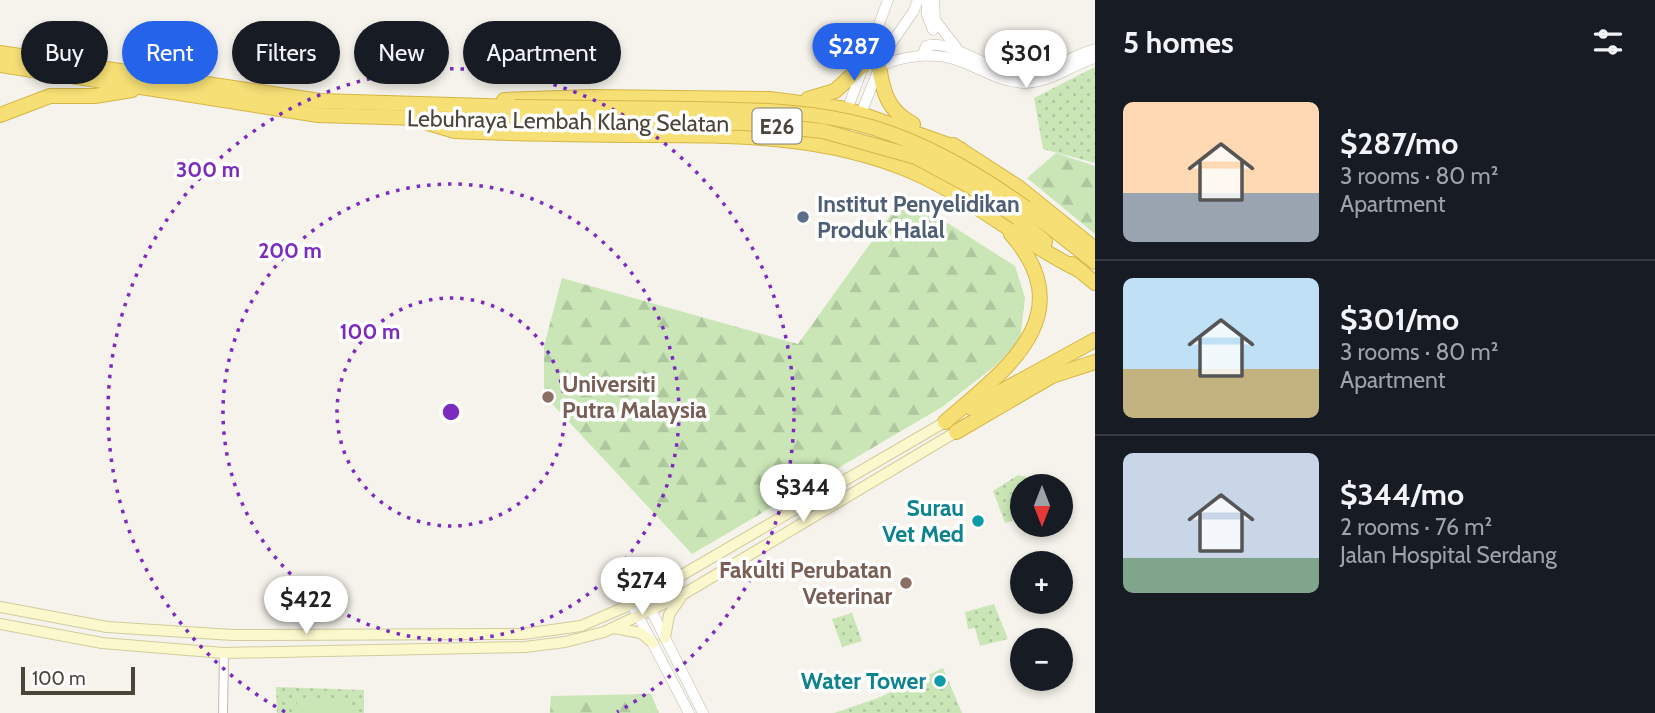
<!DOCTYPE html>
<meta charset="utf-8">
<style>
body{margin:0;font-family:Cabin,sans-serif;background:#242831;color:#f1f3f6;height:100vh;display:flex;flex-direction:column;font-size:26px;white-space:nowrap}
*{box-sizing:border-box;margin:0}
p{font-size:23px;color:#9ea1a6}
.icon{flex:none;width:38px;height:38px;fill:none;stroke:currentColor;stroke-width:2;stroke-linecap:round;stroke-linejoin:round}
.map{position:relative;flex:1;overflow:hidden}
.drawer{display:flex;flex-direction:column;background:#171b24;width:560px}
.drawer>*{flex:none}
.banner{position:absolute;left:21px;top:21px;width:665px;height:63px;display:flex;gap:14px}
.needle{width:46px;rotate:180deg}
.fabs{position:absolute;left:1010px;top:474px;display:grid;gap:14px}
.fabs a{display:grid;place-items:center;width:63px;height:63px;border-radius:50%;background:#171b24;box-shadow:0 4px 10px #0003;font-size:35px}
.scale{position:absolute;left:21px;bottom:18px;width:114px;box-sizing:border-box;padding-left:7px;border:4px solid #494539;border-top:0;font-size:19px;line-height:24px;white-space:nowrap;color:#494539;-webkit-text-stroke:5px #fff;paint-order:stroke}
.price{position:absolute;translate:-50% -60px;padding:0 16px;border-radius:24px;background:#fff;color:#222;font-size:23px;line-height:46px;filter:drop-shadow(0 2px 4px #0008)}
.price::after{content:'';position:absolute;left:50%;top:42px;width:21px;height:16px;margin-left:-10px;background:inherit;clip-path:polygon(0 0,100% 0,50% 100%)}
.price.active{background:#2563eb;color:#fff}
ul{padding:0;list-style:none}
li{display:flex;align-items:center;gap:21px;height:175px;padding:0 28px}
li+li{border-top:2px solid #363941}
li span{display:grid;place-items:center;flex:none;width:196px;height:140px;border-radius:10px;color:#555}
li>.icon{margin-inline-start:auto}
span .icon{width:84px;height:84px;fill:#fffc;stroke-width:1}
li b{font-size:30px}
h2{display:flex;justify-content:space-between;align-items:center;height:84px;padding:0 28px;font-size:30px}
.chip{padding:0 24px;border-radius:32px;background:#171b24;box-shadow:0 4px 10px #0003;font-size:24px;line-height:63px}
.chip.active{background:#2563eb;color:#fff}
main{display:flex;flex:1;min-height:0}
.map>svg:first-child{display:block}
.grass{fill:url(#grass-dots)}
.forest{fill:url(#forest-firs)}
.garden{fill:#cae6b7}
.lines{fill:none;stroke-linecap:round;stroke-linejoin:round}
.minor-casing{stroke:#c0bcae;stroke-width:10}
.tertiary-casing{stroke:#c0bcae;stroke-width:11}
.secondary-casing{stroke:#d1cc9d;stroke-width:12}
.motorway-casing{stroke:#d5b645;stroke-width:16}
.minor{stroke:#fff;stroke-width:8}
.tertiary{stroke:#fff;stroke-width:10}
.secondary{stroke:#fcf8ce;stroke-width:10}
.motorway{stroke:#f6df75;stroke-width:14}
.motorway-bridge-casing{stroke:#d5b645;stroke-width:16;stroke-linecap:butt}
.motorway-bridge{stroke:#f6df75;stroke-width:14}
.ring{fill:none;stroke:#7b2cbf;stroke-width:3.5;stroke-dasharray:3.5 7}
.service-dot{fill:#5c6f8a;stroke:#fff;stroke-width:2.5}
.education-dot{fill:#8d6e63;stroke:#fff;stroke-width:2.5}
.culture-dot{fill:#0f9aa8;stroke:#fff;stroke-width:2.5}
.labels{text-anchor:middle;dominant-baseline:central;stroke-width:7;stroke-linejoin:round;paint-order:stroke}
.shield{fill:#fff;stroke:#807d74;stroke-width:2}
.shield-label{font-size:21px;font-weight:bold;fill:#494539}
.street-label{font-size:23px;fill:#494539;stroke:#fff}
.service-label{font-size:23px;font-weight:bold;fill:#4e5e75;stroke:#fff;text-anchor:start}
.education-label{font-size:23px;font-weight:bold;fill:#785e54;stroke:#fff;text-anchor:start}
.culture-label{font-size:23px;font-weight:bold;fill:#0d838f;stroke:#fff;text-anchor:end}
.centre{fill:#7b2cbf;stroke:#fff;stroke-width:3.5}
.ring-label{font-size:21px;text-anchor:middle;font-weight:bold;fill:#7b2cbf;stroke:#fff;stroke-width:7;stroke-linejoin:round;paint-order:stroke}
</style>
<main>
<div class="map">
<svg width="1095" height="713" viewBox="0 0 1095 713">
<defs>
<pattern id="grass-dots" width="8" height="8" patternUnits="userSpaceOnUse" patternTransform="scale(1.75)"><rect width="8" height="8" fill="#cae6b7"/><path d="M2 2h.1M6 6h.1" fill="none" stroke="#afc79e" stroke-width="1.8" stroke-linecap="round"/></pattern>
<pattern id="forest-firs" width="22" height="20" patternUnits="userSpaceOnUse" patternTransform="scale(1.75)"><rect width="22" height="20" fill="#cae6b7"/><path d="M5 1l3.5 6h-7zM16 11l3.5 6h-7z" fill="#afc79e"/></pattern>
</defs>
<rect width="100%" height="100%" fill="#f5f3eb"/>
<g class="grass">
<polygon points="1095,67 1095,163 1043,149 1034,98"/>
<polygon points="1018,475 1040,480 1033,483 1034,486 1022,486 1022,496 1012,512 1017,519 1005,523 993,491"/>
<polygon points="994,604 1008,639 980,646 975,628 968,629 965,612"/>
<polygon points="852,613 862,641 842,647 832,619"/>
<polygon points="943,668 962,713 834,713 878,698"/>
<polygon points="276,687 364,690 364,713 277,713"/>
</g>
<g class="forest">
<polygon points="1056,153 1095,166 1095,234 1027,178"/>
<polygon points="916,203 1015,266 1025,298 1020,340 995,366 942,407 692,554 544,395 544,346 562,278 798,344 898,205"/>
<polygon points="651,694 659,713 550,713 551,696"/>
</g>
<rect class="garden" x="297" y="701" width="53" height="12"/>
<g class="lines">
<defs>
<polyline id="minor" points="223,713 224,653"/>
<g id="tertiary">
<polyline points="927,0 927,15 933,30"/>
<polyline points="934,0 935,20 956,47"/>
<path d="M 931,56 L 924,51 L 926,46 C 949,38 991,71 1018,75 C 1046,78 1069,55 1095,49"/>
<path d="M 879,66 C 902,57 929,52 953,59 C 978,66 997,82 1024,83 C 1051,83 1071,65 1095,58"/>
<polyline points="846,113 888,0"/>
<polyline points="849,143 886,51 913,12 918,0"/>
<polyline points="645,598 703,713"/>
<polyline points="632,604 689,713"/>
</g>
<g id="secondary">
<polyline points="0,607 107,627 233,635 523,634 581,626 632,604 945,422"/>
<polyline points="0,624 102,643 224,653 525,647 565,642 604,632 682,595 956,432"/>
<polyline points="614,628 641,633 653,643"/>
<polyline points="665,638 669,615 681,597"/>
</g>
<g id="motorway">
<polyline points="0,53 320,101 515,107"/>
<polyline points="0,65 318,115 515,121"/>
<path d="M 879,66 C 883,93 888,111 913,124"/>
<polyline points="808,99 835,91 861,67"/>
<polyline points="504,100 590,97 769,99 847,109 960,149"/>
<polyline points="0,115 50,96 95,96 132,90"/>
<path d="M 414,119 L 455,131 C 515,134 575,134 636,135 C 729,135 825,134 913,172 C 972,198 1020,241 1077,269"/>
<polyline points="953,145 1018,187 1095,249"/>
<polyline points="1026,208 1095,262"/>
<polyline points="1018,218 1045,242"/>
<polyline points="1072,264 1095,283"/>
<polyline points="971,408 1095,340"/>
<path d="M 945,422 C 1005,370 1083,316 1011,234"/>
<polyline points="956,432 1052,376 1095,362"/>
</g>
</defs>
<use href="#minor" class="minor-casing"/>
<use href="#tertiary" class="tertiary-casing"/>
<use href="#secondary" class="secondary-casing"/>
<use href="#motorway" class="motorway-casing"/>
<use href="#minor" class="minor"/>
<use href="#tertiary" class="tertiary"/>
<use href="#secondary" class="secondary"/>
<use href="#motorway" class="motorway"/>
<defs>
<g id="motorway-bridge">
<path d="M 515,107 C 574,108 633,108 691,109 C 752,110 813,110 871,127 C 928,144 978,174 1026,208"/>
<polyline points="515,121 746,123 823,131 916,157 968,185 1018,218"/>
</g>
</defs>
<use href="#motorway-bridge" class="motorway-bridge-casing"/>
<use href="#motorway-bridge" class="motorway-bridge"/>
</g>
<g class="ring">
<circle cx="451" cy="412" r="114"/>
<circle cx="451" cy="412" r="228"/>
<path d="M285 712A343 343 0 1 1 617 712"/>
</g>
<circle class="service-dot" cx="803" cy="217" r="7"/>
<g class="education-dot">
<circle cx="548" cy="397" r="7"/>
<circle cx="906" cy="583" r="7"/>
</g>
<g class="culture-dot">
<circle cx="978" cy="521" r="7"/>
<circle cx="940" cy="681" r="7"/>
</g>
<g class="labels">
<rect class="shield" x="752.5" y="108.5" width="49" height="35" rx="5"/>
<g class="shield-label">
<text x="777" y="126">E26</text>
</g>
<g class="street-label">
<text transform="translate(568 121) rotate(1)">Lebuhraya Lembah Klang Selatan</text>
</g>
<g class="service-label">
<text x="817" y="204">Institut Penyelidikan<tspan x="817" dy="26">Produk Halal</tspan></text>
</g>
<g class="education-label">
<text x="562" y="384">Universiti<tspan x="562" dy="26">Putra Malaysia</tspan></text>
<text x="892" y="570" text-anchor="end">Fakulti Perubatan<tspan x="892" dy="26">Veterinar</tspan></text>
</g>
<g class="culture-label">
<text x="964" y="508">Surau<tspan x="964" dy="26">Vet Med</tspan></text>
<text x="926" y="681">Water Tower</text>
</g>
</g>
<circle cx="451" cy="412" r="10" class="centre"/>
<g class="ring-label">
<text x="208" y="177">300 m</text>
<text x="290" y="258">200 m</text>
<text x="370" y="339">100 m</text>
</g>
</svg>
<div class="fabs">
<a><svg class="needle" viewBox="-14 -14 28 28"><path d="M0-13l5 13h-10z" fill="#e53935"/><path d="M0 13l5-13h-10z" fill="#9ea1a6"/></svg></a>
<a>+</a>
<a>−</a>
</div>
<div class="scale">100 m</div>
<b class="price active" style="left:854px;top:83px">$287</b>
<b class="price" style="left:1026px;top:90px">$301</b>
<b class="price" style="left:803px;top:524px">$344</b>
<b class="price" style="left:642px;top:617px">$274</b>
<b class="price" style="left:306px;top:636px">$422</b>
<div class="banner">
<a class="chip">Buy</a>
<a class="chip active">Rent</a>
<a class="chip">Filters</a>
<a class="chip">New</a>
<a class="chip">Apartment</a>
</div>
</div>
<section class="drawer">
<h2>5 homes<svg class="icon" aria-label="filters" viewBox="0 0 24 24"><path d="M4 7h16M4 17h16"/><circle cx="9" cy="7" r="2"/><circle cx="15" cy="17" r="2"/></svg></h2>
<ul>
<li><span style="background:linear-gradient(#ffd9b3 65%,#9aa5b1 0)"><svg class="icon" aria-label="home" viewBox="0 0 24 24"><path d="M3 11l9-7 9 7M6 9v11h12V9"/></svg></span><div><b>$287/mo</b><p>3 rooms · 80 m²</p><p>Apartment</p></div></li>
<li><span style="background:linear-gradient(#bfe0f5 65%,#c2b280 0)"><svg class="icon" aria-label="home" viewBox="0 0 24 24"><path d="M3 11l9-7 9 7M6 9v11h12V9"/></svg></span><div><b>$301/mo</b><p>3 rooms · 80 m²</p><p>Apartment</p></div></li>
<li><span style="background:linear-gradient(#c9d6e8 75%,#7fa58c 0)"><svg class="icon" aria-label="home" viewBox="0 0 24 24"><path d="M3 11l9-7 9 7M6 9v11h12V9"/></svg></span><div><b>$344/mo</b><p>2 rooms · 76 m²</p><p>Jalan Hospital Serdang</p></div></li>
</ul>
</section>
</main>
